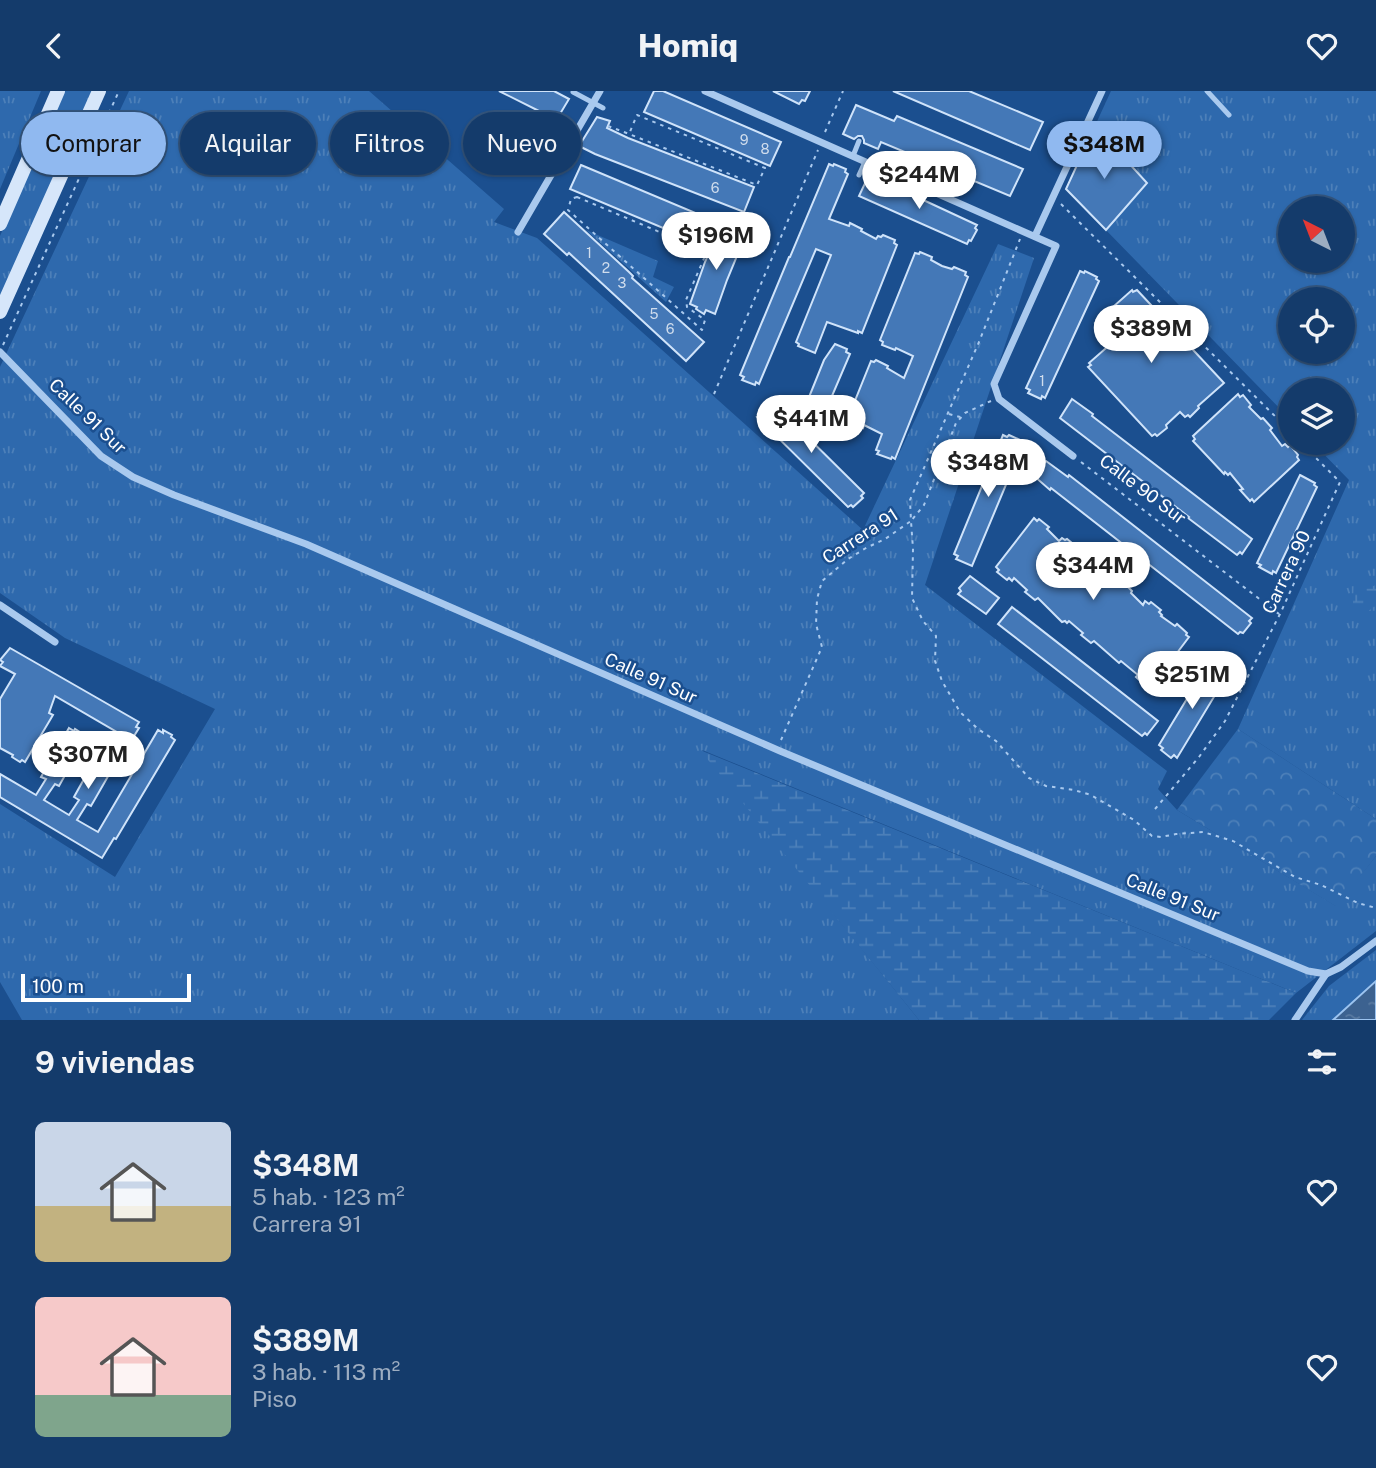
<!DOCTYPE html>
<html lang="es">
<meta charset="utf-8">
<style>
body{margin:0;font-family:"Public Sans",sans-serif;background:#1d4271;color:#f1f3f6;height:100vh;display:flex;flex-direction:column;font-size:26px;white-space:nowrap}
*{box-sizing:border-box;margin:0}
p{font-size:23px;color:#9dadc1}
.icon{flex:none;width:38px;height:38px;fill:none;stroke:currentColor;stroke-width:2;stroke-linecap:round;stroke-linejoin:round}
.map{position:relative;height:929px;overflow:hidden}
.panel{display:flex;flex-direction:column;background:#143b6b;flex:1}
.panel>*{flex:none}
.banner{position:absolute;left:21px;top:21px;width:700px;height:63px;display:flex;gap:14px}
.needle{width:46px;rotate:318deg}
.buttons{position:absolute;left:1278px;top:105px;display:grid;gap:14px}
.buttons a{display:grid;place-items:center;width:77px;height:77px;border-radius:50%;background:#143b6b;box-shadow:0 2px 5px #0004,0 0 0 2px #33557e;font-size:35px}
.scale{position:absolute;left:21px;bottom:18px;width:170px;box-sizing:border-box;padding-left:7px;border:4px solid #fff;border-top:0;font-size:19px;line-height:24px;white-space:nowrap;color:#fff;-webkit-text-stroke:5px #1b4f8f;paint-order:stroke}
.price{position:absolute;translate:-50% -60px;padding:0 16px;border-radius:24px;background:#fff;color:#222;font-size:23px;line-height:46px;filter:drop-shadow(0 2px 4px #0008)}
.price::after{content:'';position:absolute;left:50%;top:42px;width:21px;height:16px;margin-left:-10px;background:inherit;clip-path:polygon(0 0,100% 0,50% 100%)}
.price.on{background:#90b9f0;color:#111}
ul{padding:0;list-style:none}
li{display:flex;align-items:center;gap:21px;height:175px;padding:0 35px}
li span{display:grid;place-items:center;flex:none;width:196px;height:140px;border-radius:10px;color:#555}
li>.icon{margin-inline-start:auto}
span .icon{width:84px;height:84px;fill:#fffc;stroke-width:1}
li b{font-size:30px}
h2{display:flex;justify-content:space-between;align-items:center;height:84px;padding:0 35px;font-size:30px}
.tag{padding:0 24px;border-radius:32px;background:#143b6b;box-shadow:0 2px 5px #0004,0 0 0 2px #33557e;font-size:24px;line-height:63px}
.tag.on{background:#90b9f0;color:#111}
header{display:flex;justify-content:space-between;align-items:center;height:91px;padding:0 35px;background:#143b6b;font-size:32px;font-weight:800}
.map>svg:first-child{display:block}
.grass{fill:url(#grass-tufts);fill-rule:evenodd}
.wetland{fill:url(#wetland-marsh)}
.park{fill:url(#park-crowns)}
.water{fill:url(#water-ripples);stroke:#9cc4f0;stroke-width:2}
.building{fill:#4478b7;stroke:#cfe3fa;stroke-width:2}
.lines{fill:none;stroke-linecap:round;stroke-linejoin:round}
.path{stroke:#a9c9ee;stroke-width:2;stroke-dasharray:3.5 5;stroke-linecap:butt}
.service{stroke:#a9c9ee;stroke-width:5}
.minor{stroke:#a9c9ee;stroke-width:7}
.secondary{stroke:#d6e6fa;stroke-width:14}
.labels{text-anchor:middle;dominant-baseline:central;stroke-width:5;stroke-linejoin:round;paint-order:stroke}
.number-label{font-size:14px;fill:#d0dded}
.street-label{font-size:18px;fill:#fff;stroke:#1b4f8f}
</style>
<header><svg class="icon" aria-label="back" viewBox="0 0 24 24"><path d="M15 5l-7 7 7 7"/></svg>Homiq<svg class="icon" aria-label="heart" viewBox="0 0 24 24"><path d="M12 20l-8-8c-3-5 5-10 8-4 3-6 11-1 8 4z"/></svg></header>
<div class="map">
<svg width="1376" height="929" viewBox="0 0 1376 929">
<defs>
<pattern id="grass-tufts" width="24" height="20" patternUnits="userSpaceOnUse" patternTransform="scale(1.75)"><rect width="24" height="20" fill="#2e69ad"/><path d="M3 7l-1-3M5 7V3M7 7l1-3M15 17l-1-3M17 17v-4M19 17l1-3" fill="none" stroke="#4d80b9"/></pattern>
<pattern id="wetland-marsh" width="20" height="14" patternUnits="userSpaceOnUse" patternTransform="scale(1.75)"><rect width="20" height="14" fill="#2e69ad"/><path d="M1 5h8M5 5V1M11 12h8M15 12V8" fill="none" stroke="#4d80b9"/></pattern>
<pattern id="park-crowns" width="20" height="18" patternUnits="userSpaceOnUse" patternTransform="scale(1.75)"><rect width="20" height="18" fill="#2e69ad"/><path d="M2 6a3 3 0 1 1 6 0M12 15a3 3 0 1 1 6 0" fill="none" stroke="#4d80b9"/></pattern>
<pattern id="water-ripples" width="26" height="14" patternUnits="userSpaceOnUse" patternTransform="scale(1.75)"><rect width="26" height="14" fill="#3c6290"/><path d="M2 4q2-2 4 0t4 0M15 11q2-2 4 0t4 0" fill="none" stroke="#597aa1"/></pattern>
</defs>
<rect width="100%" height="100%" fill="#1b4f8f"/>
<g class="grass">
<polygon points="0,0 41,0 0,98"/>
<polygon points="63,0 93,0 0,207 0,145"/>
<polygon points="129,0 369,0 504,118 494,131 537,147 863,439 998,153 1034,167 925,494 1167,680 1158,698 1177,719 1336,815 1376,765 1376,840 1296,902 702,659 919,929 22,929 0,891 0,713 115,786 215,618 65,547 0,502 0,276"/>
<path d="M 1111,0 L 1376,0 L 1376,728 L 1238,638 L 1349,389 L 1313,352 L 1342,352 L 1342,299 L 1290,299 L 1290,328 L 1066,98 ZM 1290,117 L 1342,117 L 1342,170 L 1290,170 ZM 1290,208 L 1342,208 L 1342,261 L 1290,261 Z"/>
<polygon points="586,139 658,170 653,186 674,196 666,211"/>
<polygon points="1376,859 1376,890 1333,929 1302,929 1329,895"/>
</g>
<g class="wetland">
<polygon points="1354,492 1374,495 1376,493 1376,515 1352,530"/>
<polygon points="700,659 1296,902 1269,929 919,929"/>
</g>
<polygon class="park" points="1238,638 1376,728 1376,765 1337,816 1177,719"/>
<polygon class="water" points="1376,890 1376,929 1333,929"/>
<g class="building">
<polygon points="499,0 554,0 569,8 551,38 536,29 541,21"/>
<polygon points="654,0 663,0 781,51 770,75 644,21"/>
<polygon points="773,0 810,0 805,10 802,9 799,13"/>
<polygon points="893,0 969,0 1043,31 1030,59"/>
<polygon points="856,14 894,30 897,25 1023,78 1010,105 881,51 878,58 864,52 864,49 862,45 858,45 854,48 843,43"/>
<polygon points="597,26 610,30 607,37 628,47 754,96 744,121 595,63 579,55"/>
<polygon points="1095,35 1147,92 1106,139 1066,98"/>
<polygon points="829,73 833,75 834,73 846,78 845,81 848,83 829,128 849,135 850,132 862,138 861,140 876,148 878,145 881,146 883,144 895,149 894,152 897,154 862,242 858,240 858,242 827,231 815,262 798,255 799,253 796,251 831,164 816,158 759,293 756,291 755,294 742,289 744,286 740,284 789,166 790,166"/>
<polygon points="581,74 705,126 694,150 570,98"/>
<polygon points="867,88 890,97 891,94 977,134 975,137 977,139 971,150 969,149 967,153 859,105"/>
<polygon points="564,121 629,181 633,185 632,187 704,251 686,270 569,162 567,164 544,143"/>
<polygon points="720,137 744,148 727,189 715,223 706,219 704,223 696,218 697,216 690,213 705,171"/>
<polygon points="920,161 932,166 931,169 942,175 952,178 954,176 966,181 965,184 968,186 895,368 892,366 891,368 877,363 879,360 876,359 882,343 864,334 863,337 850,331 852,329 848,327 871,270 874,271 876,269 888,275 887,277 904,287 913,265 896,257 895,259 882,254 883,251 880,249 915,162 919,163"/>
<polygon points="1080,180 1084,182 1085,180 1097,186 1096,188 1099,190 1045,307 1042,305 1041,308 1028,302 1030,299 1026,297"/>
<polygon points="1132,199 1133,201 1137,199 1224,292 1198,315 1199,317 1190,326 1188,324 1185,326 1180,321 1166,334 1167,337 1157,345 1155,343 1152,345 1088,276 1091,274 1089,272 1113,251 1095,232"/>
<polygon points="835,253 847,258 846,261 850,263 826,319 823,318 823,320 809,315 811,312 807,311 824,269"/>
<polygon points="1238,303 1240,306 1243,304 1251,314 1249,316 1261,328 1263,327 1272,337 1270,339 1282,355 1285,353 1288,356 1290,354 1298,364 1297,366 1299,369 1254,411 1252,408 1250,410 1240,399 1243,398 1230,382 1228,384 1225,381 1224,383 1193,350 1195,348 1193,345"/>
<polygon points="1072,308 1093,323 1092,325 1252,448 1242,463 1240,461 1237,464 1188,427 1189,426 1060,327"/>
<polygon points="768,312 771,314 773,312 864,402 861,405 863,407 853,416 851,414 848,416 757,326 760,324 758,323"/>
<polygon points="1003,344 1007,346 1009,344 1020,349 1020,351 1023,353 972,475 956,468 958,465 954,463"/>
<polygon points="1046,370 1068,386 1069,384 1252,527 1249,530 1251,532 1243,542 1240,541 1238,543 1051,397 1050,399 1034,385"/>
<polygon points="1300,384 1315,392 1314,394 1317,396 1276,482 1273,480 1272,483 1259,476 1261,474 1257,472"/>
<polygon points="1034,427 1037,430 1039,428 1049,436 1047,438 1059,450 1062,447 1065,449 1067,448 1077,456 1075,458 1078,462 1091,472 1094,470 1103,479 1102,481 1115,494 1117,491 1120,493 1123,491 1132,500 1131,502 1143,514 1145,510 1149,513 1151,511 1161,519 1159,521 1162,524 1161,525 1175,535 1177,533 1187,542 1186,544 1189,546 1152,595 1149,593 1146,595 1136,586 1138,584 1121,570 1119,572 1094,550 1091,552 1081,544 1083,542 1069,530 1067,532 1065,530 1062,531 1038,507 1035,509 1025,501 1027,499 1014,487 1012,490 1009,487 1007,489 997,481 999,479 996,476"/>
<polygon points="970,485 999,507 986,523 958,503 961,500 959,497"/>
<polygon points="1012,516 1158,630 1147,644 1145,642 1142,645 998,533"/>
<polygon points="10,557 139,631 136,636 139,637 134,645 131,644 129,648 55,605 49,622 53,624 25,671 22,669 20,671 12,666 13,664 0,657 0,608 15,583 0,575 3,571 0,569"/>
<polygon points="1208,573 1212,575 1214,574 1224,581 1223,583 1226,586 1177,667 1174,664 1171,667 1161,659 1163,657 1159,654"/>
<polygon points="69,637 74,640 75,638 83,643 82,645 86,647 59,695 55,693 44,709 69,724 79,709 74,706 89,679 101,658 106,661 107,659 115,663 114,666 118,668 91,715 87,713 77,729 98,741 158,639 163,642 163,639 172,644 171,646 175,649 116,748 114,747 102,767 0,706 0,683 36,704 46,688 41,686"/>
</g>
<g class="lines">
<g class="path">
<polyline points="608,35 629,43 757,94 765,77 637,24 629,43"/>
<polyline points="825,41 843,0"/>
<polygon points="577,106 702,159 710,141 715,142 686,209 687,216 705,229 702,239 568,119 571,108"/>
<polyline points="1061,113 1290,340"/>
<polyline points="3,254 119,0"/>
<polyline points="714,303 818,59"/>
<polyline points="991,310 965,322 956,332 924,414 911,430 913,458 912,507 923,530 936,545 935,570 942,590 960,621 978,638 996,650 1029,687 1046,695 1074,699 1091,704 1134,729 1152,745 1161,746 1176,743 1203,741 1233,750 1295,786 1321,794 1358,812 1376,817"/>
<polyline points="949,323 960,326"/>
<polyline points="1081,371 1279,523"/>
<polyline points="781,649 822,556 816,533 817,508 822,490 848,468 866,457 885,448 911,430 910,409 979,251 1020,148"/>
<polyline points="1155,718 1199,666 1225,630 1280,523 1340,391 1301,352"/>
</g>
<g class="service">
<polyline points="1207,0 1229,24"/>
<polyline points="573,1 603,17"/>
<polyline points="853,65 859,50"/>
<polyline points="859,84 865,71"/>
</g>
<g class="minor">
<polyline points="705,0 1056,155 994,293 999,308 1073,365"/>
<polyline points="518,141 600,0"/>
<polyline points="1035,145 1102,0"/>
<polyline points="0,261 101,365 133,386 174,404 306,453 780,660 1308,880 1326,883"/>
<polyline points="0,514 55,551"/>
<polyline points="1295,929 1326,883 1341,876 1376,850"/>
</g>
<g class="secondary">
<polyline points="0,133 58,0"/>
<polyline points="0,221 99,0"/>
</g>
</g>
<g class="labels">
<g class="number-label">
<text x="744" y="49">9</text>
<text x="765" y="58">8</text>
<text x="715" y="97">6</text>
<text x="589" y="162">1</text>
<text x="606" y="177">2</text>
<text x="622" y="192">3</text>
<text x="654" y="223">5</text>
<text x="670" y="238">6</text>
<text x="1042" y="290">1</text>
</g>
<g class="street-label">
<text transform="translate(88 325) rotate(44)">Calle 91 Sur</text>
<text transform="translate(1143 398) rotate(37)">Calle 90 Sur</text>
<text transform="translate(860 445) rotate(-33)">Carrera 91</text>
<text transform="translate(1286 481) rotate(-65)">Carrera 90</text>
<text transform="translate(651 587) rotate(24)">Calle 91 Sur</text>
<text transform="translate(1173 806) rotate(22)">Calle 91 Sur</text>
</g>
</g>
</svg>
<div class="buttons">
<a><svg class="needle" viewBox="-14 -14 28 28"><path d="M0-13l5 13h-10z" fill="#e53935"/><path d="M0 13l5-13h-10z" fill="#9dadc1"/></svg></a>
<a><svg class="icon" aria-label="locate" viewBox="0 0 24 24"><circle cx="12" cy="12" r="6"/><path d="M12 2v4M12 18v4M2 12h4M18 12h4"/></svg></a>
<a><svg class="icon" aria-label="layers" viewBox="0 0 24 24"><path d="M12 4l9 5-9 5-9-5zM3 14l9 5 9-5"/></svg></a>
</div>
<div class="scale">100 m</div>
<b class="price on" style="left:1104px;top:90px">$348M</b>
<b class="price" style="left:919px;top:120px">$244M</b>
<b class="price" style="left:716px;top:181px">$196M</b>
<b class="price" style="left:1151px;top:274px">$389M</b>
<b class="price" style="left:811px;top:364px">$441M</b>
<b class="price" style="left:988px;top:408px">$348M</b>
<b class="price" style="left:1093px;top:511px">$344M</b>
<b class="price" style="left:1192px;top:620px">$251M</b>
<b class="price" style="left:88px;top:700px">$307M</b>
<div class="banner">
<a class="tag on">Comprar</a>
<a class="tag">Alquilar</a>
<a class="tag">Filtros</a>
<a class="tag">Nuevo</a>
</div>
</div>
<section class="panel">
<h2>9 viviendas<svg class="icon" aria-label="filters" viewBox="0 0 24 24"><path d="M4 7h16M4 17h16"/><circle cx="9" cy="7" r="2"/><circle cx="15" cy="17" r="2"/></svg></h2>
<ul>
<li><span style="background:linear-gradient(#c9d6e8 60%,#c2b280 0)"><svg class="icon" aria-label="home" viewBox="0 0 24 24"><path d="M3 11l9-7 9 7M6 9v11h12V9"/></svg></span><div><b>$348M</b><p>5 hab. · 123 m²</p><p>Carrera 91</p></div><svg class="icon" aria-label="heart" viewBox="0 0 24 24"><path d="M12 20l-8-8c-3-5 5-10 8-4 3-6 11-1 8 4z"/></svg></li>
<li><span style="background:linear-gradient(#f6c9c9 70%,#7fa58c 0)"><svg class="icon" aria-label="home" viewBox="0 0 24 24"><path d="M3 11l9-7 9 7M6 9v11h12V9"/></svg></span><div><b>$389M</b><p>3 hab. · 113 m²</p><p>Piso</p></div><svg class="icon" aria-label="heart" viewBox="0 0 24 24"><path d="M12 20l-8-8c-3-5 5-10 8-4 3-6 11-1 8 4z"/></svg></li>
</ul>
</section>
